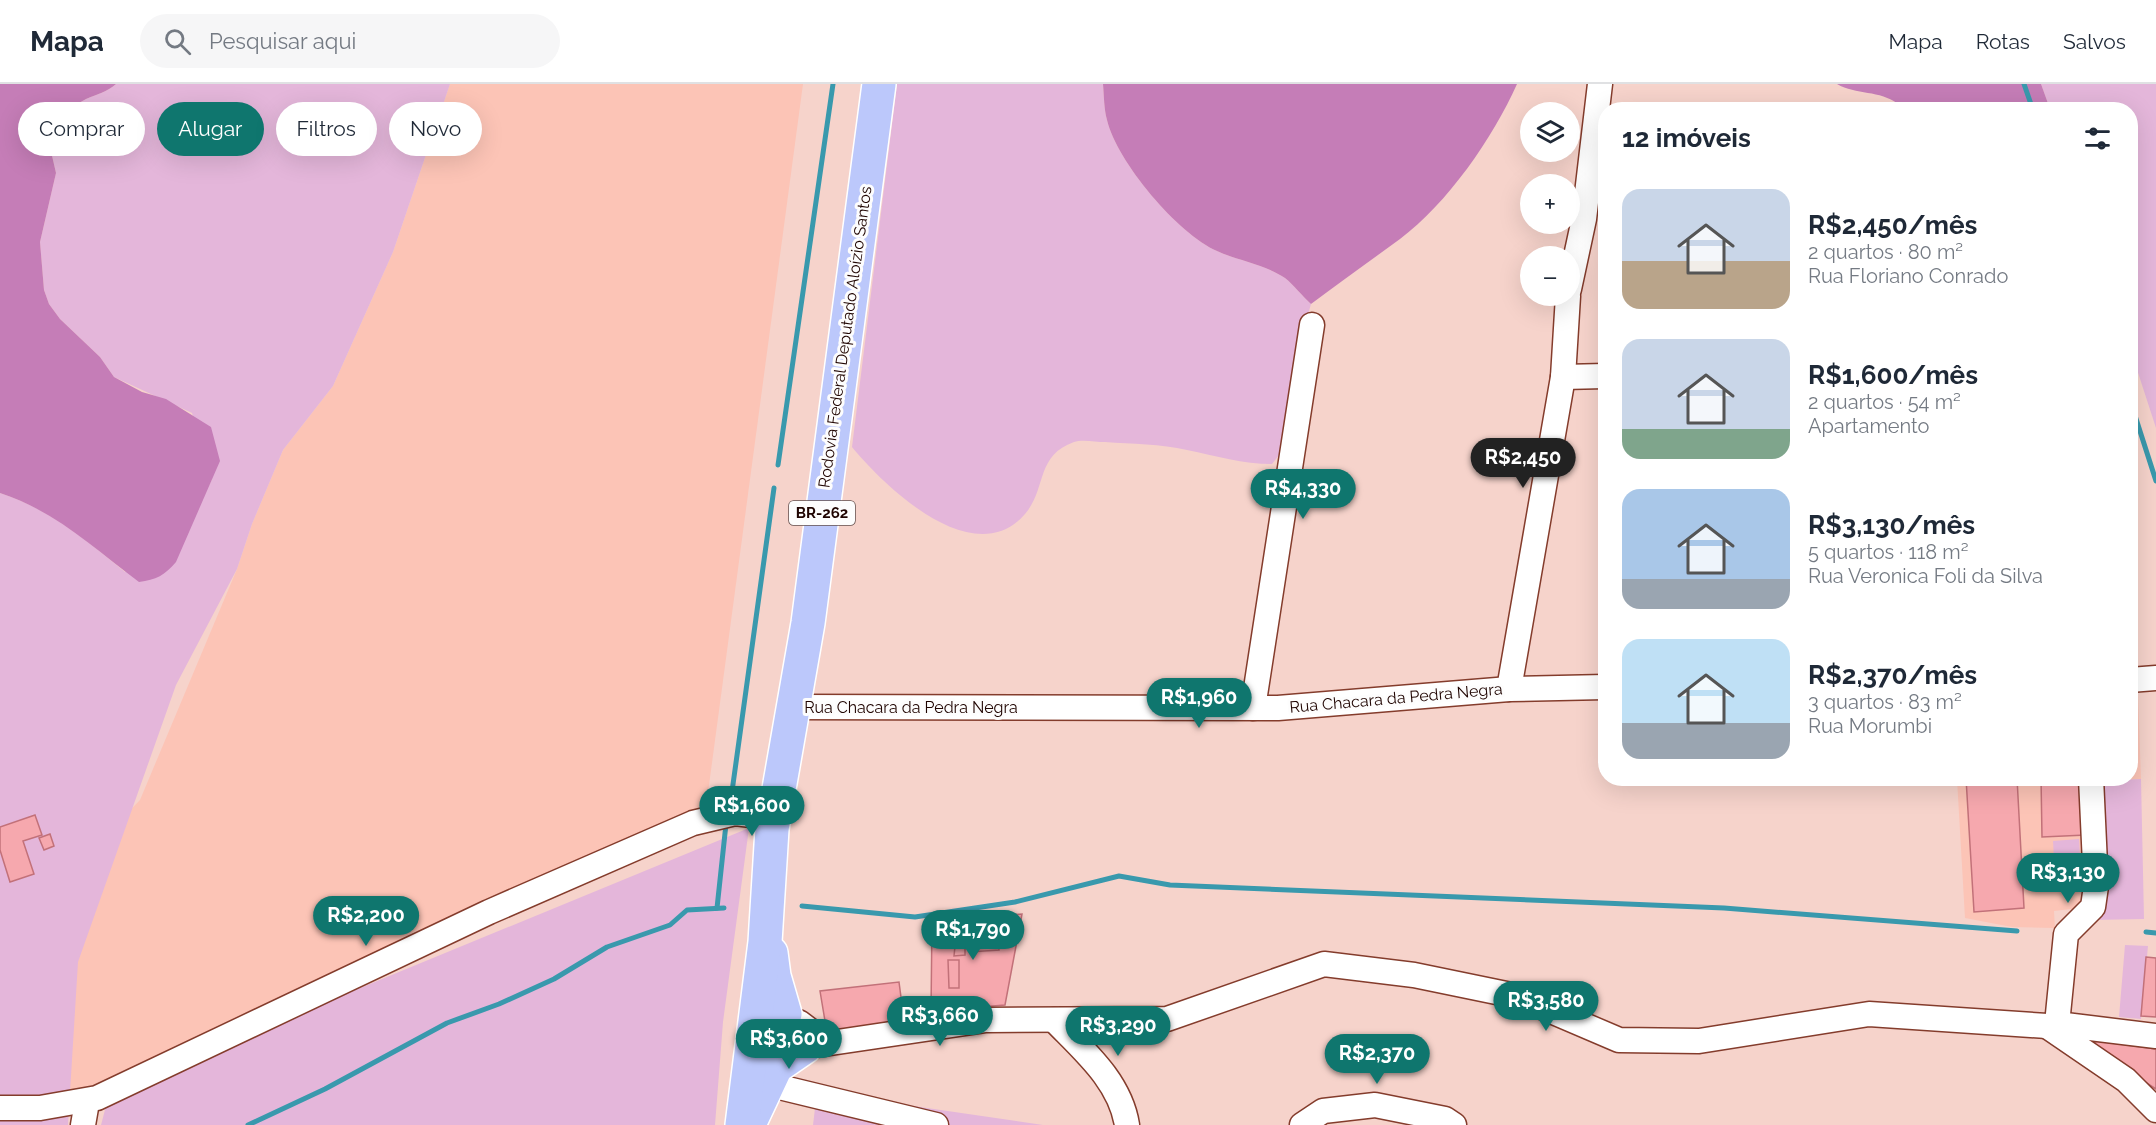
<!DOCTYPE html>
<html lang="pt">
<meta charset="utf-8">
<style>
body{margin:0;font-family:Raleway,sans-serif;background:#f6f6f7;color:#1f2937;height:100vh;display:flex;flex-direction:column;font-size:22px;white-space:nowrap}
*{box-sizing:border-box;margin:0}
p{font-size:20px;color:#747a83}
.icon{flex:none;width:33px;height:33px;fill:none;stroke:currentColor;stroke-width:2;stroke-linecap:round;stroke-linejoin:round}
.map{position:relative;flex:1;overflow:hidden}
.drawer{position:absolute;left:1598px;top:18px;width:540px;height:684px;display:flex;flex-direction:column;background:#fff;border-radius:24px;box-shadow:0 6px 24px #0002}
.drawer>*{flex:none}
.guide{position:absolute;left:18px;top:18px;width:570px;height:54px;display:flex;gap:12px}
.tools{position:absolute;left:1520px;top:18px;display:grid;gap:12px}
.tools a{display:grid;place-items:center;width:60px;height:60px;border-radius:50%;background:#fff;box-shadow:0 6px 24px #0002;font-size:30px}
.price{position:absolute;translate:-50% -51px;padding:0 14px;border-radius:21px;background:#0f766e;color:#fff;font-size:20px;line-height:39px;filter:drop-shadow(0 2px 3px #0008)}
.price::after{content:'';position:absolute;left:50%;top:36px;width:18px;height:14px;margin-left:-9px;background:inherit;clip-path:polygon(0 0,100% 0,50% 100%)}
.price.active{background:#222;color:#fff}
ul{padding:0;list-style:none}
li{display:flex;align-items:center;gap:18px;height:150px;padding:0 24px}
li span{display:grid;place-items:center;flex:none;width:168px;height:120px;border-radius:18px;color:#555}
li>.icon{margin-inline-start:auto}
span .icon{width:72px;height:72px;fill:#fffc;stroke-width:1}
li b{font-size:26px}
h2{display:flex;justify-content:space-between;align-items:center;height:72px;padding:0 24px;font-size:26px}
.pill{padding:0 21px;border-radius:27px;background:#fff;box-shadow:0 6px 24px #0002;font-size:21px;line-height:54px}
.pill.active{background:#0f766e;color:#fff}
header{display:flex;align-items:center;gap:36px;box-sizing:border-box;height:84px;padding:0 30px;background:#fff;border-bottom:2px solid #e0e1e3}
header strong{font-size:28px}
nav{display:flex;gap:33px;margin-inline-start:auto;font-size:21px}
.search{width:420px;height:54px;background:#f6f6f7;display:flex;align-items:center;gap:15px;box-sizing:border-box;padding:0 21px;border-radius:33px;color:#747a83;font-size:22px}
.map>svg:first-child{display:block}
.built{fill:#fcc4b6}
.green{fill:#e4b6da}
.forest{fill:#c57db7}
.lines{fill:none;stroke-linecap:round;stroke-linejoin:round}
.stream{stroke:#3999ad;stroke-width:5}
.building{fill:#f6a8ae;stroke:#c27179;stroke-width:1.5}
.minor-casing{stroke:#843c2c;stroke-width:27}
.highway-casing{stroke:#fff;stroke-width:36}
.path{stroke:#8c6d67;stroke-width:3;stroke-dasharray:3 4.5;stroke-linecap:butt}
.minor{stroke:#fff;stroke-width:24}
.highway{stroke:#bcc8fb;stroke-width:33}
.labels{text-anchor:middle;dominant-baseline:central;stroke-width:6;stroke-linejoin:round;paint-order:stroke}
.shield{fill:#fdfdfd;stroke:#624f4d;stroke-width:1.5}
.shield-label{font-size:15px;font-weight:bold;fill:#1f0401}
.street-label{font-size:16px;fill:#1f0401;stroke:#fdfdfd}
</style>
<header>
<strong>Mapa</strong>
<div class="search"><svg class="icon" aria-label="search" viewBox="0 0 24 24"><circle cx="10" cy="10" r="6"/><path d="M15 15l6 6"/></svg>Pesquisar aqui</div>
<nav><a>Mapa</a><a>Rotas</a><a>Salvos</a></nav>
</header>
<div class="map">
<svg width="2156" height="1041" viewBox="0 0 2156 1041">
<rect width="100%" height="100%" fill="#f6d3cb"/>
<g class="built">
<polygon points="450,0 803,0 705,731 463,828 116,992 81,1006 50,1012 66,792 140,716 237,485 252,440 283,366 333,302 393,168"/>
<polygon points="2130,608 2138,608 2141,695 2098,697 2098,695 2130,694"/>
<polygon points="1957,695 2084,695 2087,816 2080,824 2054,827 2055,844 2012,843 1965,834"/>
</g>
<g class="green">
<path d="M 116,0 L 450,0 L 393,168 L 333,302 L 283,366 L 252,440 L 237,485 L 176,601 L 78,878 L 68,1041 L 0,1041 L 0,409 C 50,425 86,456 125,488 L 185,453 L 212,395 L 192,329 L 114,293 L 100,273 L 60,235 L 49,220 L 44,206 L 40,158 L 56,89 L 47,50 C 58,36 70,23 86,15 C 97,10 107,8 116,0 Z"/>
<path d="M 897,0 L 1103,0 C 1104,12 1104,25 1107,36 C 1117,78 1178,150 1217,167 C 1239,177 1264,180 1285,194 C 1294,201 1302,212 1311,220 L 1297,269 L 1291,356 L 1272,380 C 1243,380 1216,372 1187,366 C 1161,360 1132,360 1105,358 C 1096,358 1082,355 1074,358 C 1035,372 1047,405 1025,430 C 974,489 885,403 852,363 Z"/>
<polygon points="2041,0 2156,0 2156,344 2130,264 2130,26 2050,25"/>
<polygon points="2141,695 2144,835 2092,836 2098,697"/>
<polygon points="749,744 723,938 715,1041 101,1041 110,1007"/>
<polygon points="2079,755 2080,772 2054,775 2053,757"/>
<polygon points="2125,861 2148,862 2141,935 2119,933"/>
<polygon points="817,1008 1043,1041 813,1041"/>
</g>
<g class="forest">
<path d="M 0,0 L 116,0 C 107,8 97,10 86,15 C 70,23 58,36 47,50 L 56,89 L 40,158 L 44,206 L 49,220 L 60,235 L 100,273 L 114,293 L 142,308 L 166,315 L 211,343 L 220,377 L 176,478 C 165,491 156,496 139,498 C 92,463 57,428 0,409 Z"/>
<path d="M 1103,0 L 1517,0 C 1493,54 1447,120 1400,155 C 1370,177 1340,198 1311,220 C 1302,212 1294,201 1285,194 C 1264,180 1239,177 1217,167 C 1178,150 1117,78 1107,36 C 1104,25 1104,12 1103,0 Z"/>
<path d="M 1837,0 L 2041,0 L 2050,25 L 1899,25 L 1898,20 C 1880,6 1856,11 1837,0 Z"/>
</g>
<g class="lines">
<g class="stream">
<polyline points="2024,0 2033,26"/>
<polyline points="2130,316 2156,397"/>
<polyline points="778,381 833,0"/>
<polyline points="730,722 774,404"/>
<polyline points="802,822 915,833 1015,818 1119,792 1170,801 1724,824 2017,847"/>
<polyline points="717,824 726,740"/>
<polyline points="2146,848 2156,849"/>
<polyline points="248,1041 325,1005 447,939 499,920 554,895 607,863 670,841 687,826 724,824"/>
</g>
</g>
<g class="building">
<polygon points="2134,613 2137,675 2130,675 2130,614"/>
<polygon points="1966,694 2017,694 2024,824 1974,828"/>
<polygon points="2041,694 2084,694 2086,751 2042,753"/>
<polygon points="35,731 42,751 23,757 34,790 10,798 0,766 0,743"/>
<polygon points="50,750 54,762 44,766 39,754"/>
<polygon points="1022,830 1005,921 931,927 932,837"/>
<polygon points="957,843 965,843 965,871 954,872"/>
<polygon points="998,855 999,866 970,868 969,858"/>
<polygon points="2146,873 2156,874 2156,933 2141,932"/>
<polygon points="948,876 959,876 959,904 949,904"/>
<polygon points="899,898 904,936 827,949 820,907"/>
<polygon points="2097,957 2156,965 2156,1005 2093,965 2092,961"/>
</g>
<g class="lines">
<defs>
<g id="minor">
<polyline points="1569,205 1584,135 1600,0"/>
<polyline points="1563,293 1605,292"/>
<polyline points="2130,596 2156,594"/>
<polyline points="1509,605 1563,293 1568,212"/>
<polyline points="792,623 1278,624 1509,605 1605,603"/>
<polyline points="1253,624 1312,241"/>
<polyline points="771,925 800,939 825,958"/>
<path d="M 1054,936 C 1084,967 1120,997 1127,1041"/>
<polyline points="2057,940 2066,850 2093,823 2096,802 2091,694"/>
<polyline points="2047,942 2126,996 2156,1026"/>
<polyline points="790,965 986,936 1167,935 1324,880 1414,891 1516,912 1619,956 1699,957 1869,930 2047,942 2057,940 2156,952"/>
<polyline points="767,1000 936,1041"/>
<polyline points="0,1024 40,1024 97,1014 489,828 693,739 735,729 774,734"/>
<polyline points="83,1041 87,1018"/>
<polyline points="1302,1041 1323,1027 1375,1021 1445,1035 1454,1041"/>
</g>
<g id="highway">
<polyline points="771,869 774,892 785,930"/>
<polyline points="752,1034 776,983 805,963"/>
<polyline points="742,1041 765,858 772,745 808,539 879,0"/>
</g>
</defs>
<use href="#minor" class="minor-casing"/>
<use href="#highway" class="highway-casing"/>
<polyline class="path" points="2130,682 2134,682"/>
<use href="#minor" class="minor"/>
<use href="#highway" class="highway"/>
</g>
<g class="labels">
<rect class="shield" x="789" y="417" width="66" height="24" rx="4.5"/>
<g class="shield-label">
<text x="822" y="429">BR-262</text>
</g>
<g class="street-label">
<text transform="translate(845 253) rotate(-82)">Rodovia Federal Deputado Aloízio Santos</text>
<text transform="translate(1396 614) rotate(-5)">Rua Chacara da Pedra Negra</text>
<text x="911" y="623">Rua Chacara da Pedra Negra</text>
</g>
</g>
</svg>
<div class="tools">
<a><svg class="icon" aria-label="layers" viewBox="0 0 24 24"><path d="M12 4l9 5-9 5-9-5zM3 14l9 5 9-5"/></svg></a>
<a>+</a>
<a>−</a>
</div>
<b class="price active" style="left:1523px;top:405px">R$2,450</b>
<b class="price" style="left:1303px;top:436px">R$4,330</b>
<b class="price" style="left:1199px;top:645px">R$1,960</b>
<b class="price" style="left:752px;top:753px">R$1,600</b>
<b class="price" style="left:2068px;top:820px">R$3,130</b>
<b class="price" style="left:366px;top:863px">R$2,200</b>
<b class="price" style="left:973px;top:877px">R$1,790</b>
<b class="price" style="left:1546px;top:948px">R$3,580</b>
<b class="price" style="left:940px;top:963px">R$3,660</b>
<b class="price" style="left:1118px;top:973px">R$3,290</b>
<b class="price" style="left:789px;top:986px">R$3,600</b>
<b class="price" style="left:1377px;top:1001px">R$2,370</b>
<div class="guide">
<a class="pill">Comprar</a>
<a class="pill active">Alugar</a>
<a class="pill">Filtros</a>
<a class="pill">Novo</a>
</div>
<section class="drawer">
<h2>12 imóveis<svg class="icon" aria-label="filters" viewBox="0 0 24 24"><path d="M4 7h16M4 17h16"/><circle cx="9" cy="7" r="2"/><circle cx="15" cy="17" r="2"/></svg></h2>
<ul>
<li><span style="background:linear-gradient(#c9d6e8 60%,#b9a48a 0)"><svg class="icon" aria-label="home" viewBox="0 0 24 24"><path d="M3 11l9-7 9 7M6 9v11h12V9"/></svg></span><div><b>R$2,450/mês</b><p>2 quartos · 80 m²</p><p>Rua Floriano Conrado</p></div></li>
<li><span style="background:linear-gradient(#c9d6e8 75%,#7fa58c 0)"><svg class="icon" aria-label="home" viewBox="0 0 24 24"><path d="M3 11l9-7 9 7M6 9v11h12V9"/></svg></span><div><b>R$1,600/mês</b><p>2 quartos · 54 m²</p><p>Apartamento</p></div></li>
<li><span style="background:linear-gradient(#a9c7e8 75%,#9aa5b1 0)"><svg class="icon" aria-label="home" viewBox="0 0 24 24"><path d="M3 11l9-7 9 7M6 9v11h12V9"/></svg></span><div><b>R$3,130/mês</b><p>5 quartos · 118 m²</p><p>Rua Veronica Foli da Silva</p></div></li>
<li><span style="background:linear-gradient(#bfe0f5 70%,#9aa5b1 0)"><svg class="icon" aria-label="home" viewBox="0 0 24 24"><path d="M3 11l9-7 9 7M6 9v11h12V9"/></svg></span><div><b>R$2,370/mês</b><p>3 quartos · 83 m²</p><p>Rua Morumbi</p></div></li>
</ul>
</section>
</div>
